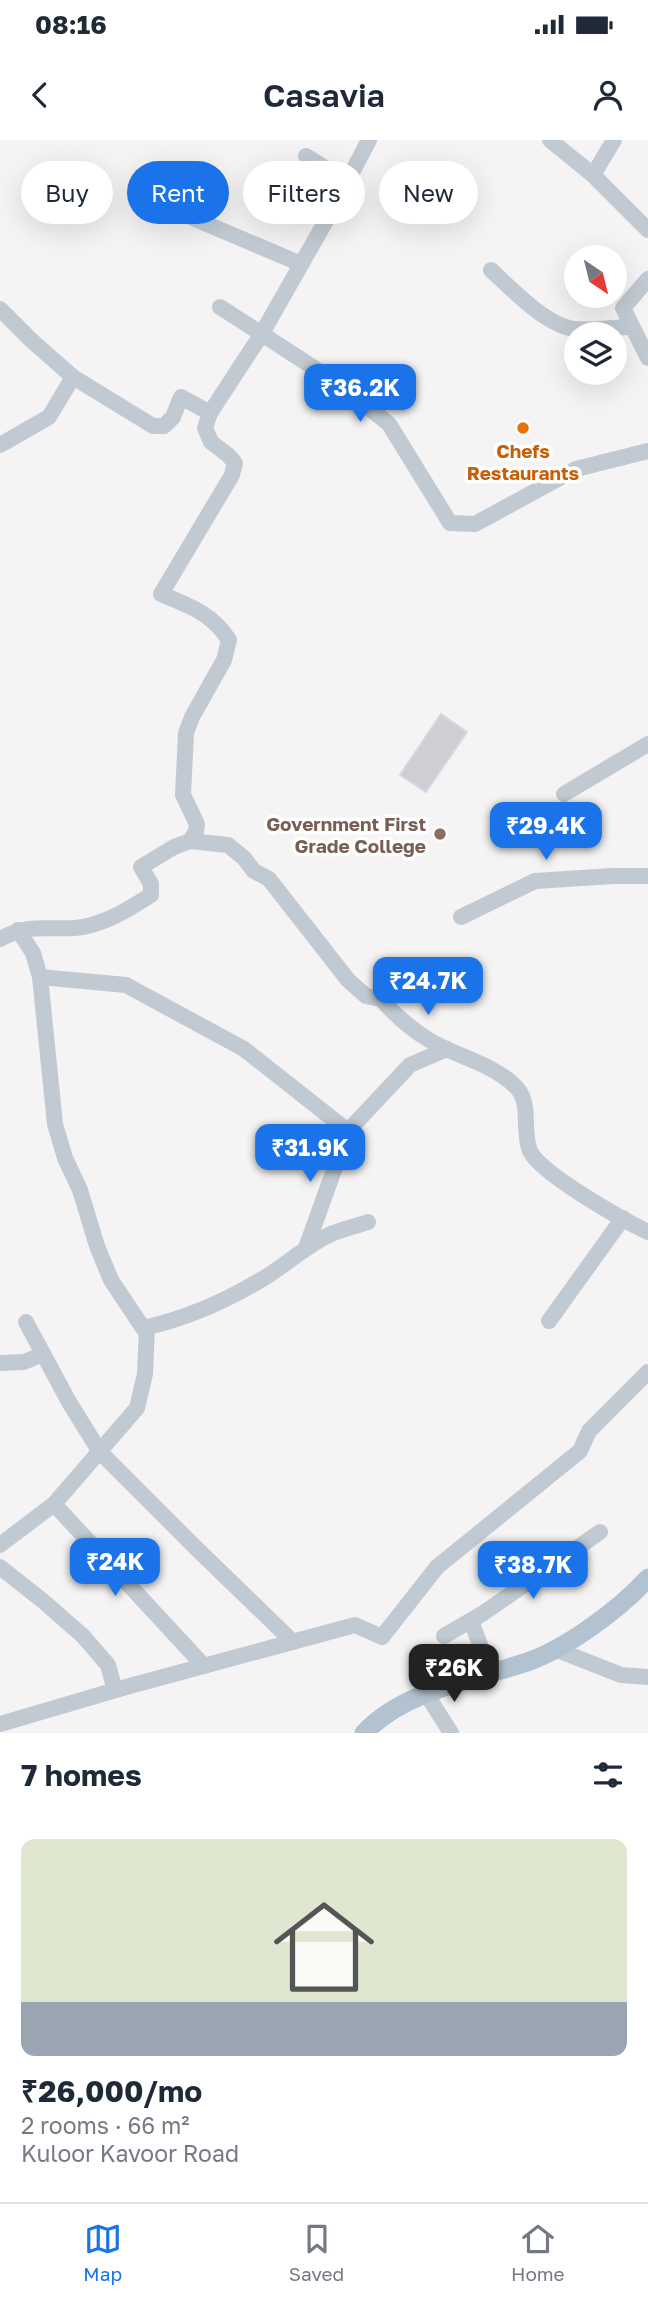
<!DOCTYPE html>
<meta charset="utf-8">
<style>
body{margin:0;font-family:"Golos Text",sans-serif;background:#f2f2f3;color:#1f2937;height:100vh;display:flex;flex-direction:column;font-size:26px;white-space:nowrap}
*{box-sizing:border-box;margin:0}
p{font-size:23px;color:#747a83}
.icon{flex:none;width:38px;height:38px;fill:none;stroke:currentColor;stroke-width:2;stroke-linecap:round;stroke-linejoin:round}
.map{position:relative;height:1593px;overflow:hidden}
.side{display:flex;flex-direction:column;background:#fff;flex:1}
.side>*{flex:none}
.guide{position:absolute;left:21px;top:21px;width:607px;height:63px;display:flex;gap:14px}
.needle{width:46px;rotate:145deg}
.fabs{position:absolute;left:564px;top:105px;display:grid;gap:14px}
.fabs a{display:grid;place-items:center;width:63px;height:63px;border-radius:50%;background:#fff;box-shadow:0 7px 28px #0002;font-size:35px}
.price{position:absolute;translate:-50% -60px;padding:0 16px;border-radius:14px;background:#1a73e8;color:#fff;font-size:23px;line-height:46px;filter:drop-shadow(0 2px 4px #0008)}
.price::after{content:'';position:absolute;left:50%;top:42px;width:21px;height:16px;margin-left:-10px;background:inherit;clip-path:polygon(0 0,100% 0,50% 100%)}
.price.active{background:#222;color:#fff}
ul{padding:0;list-style:none}
li{display:grid;align-content:center;gap:14px;height:371px;padding:0 21px}
li span{display:grid;place-items:center;height:217px;border-radius:14px;color:#555}
li>.icon{margin-inline-start:auto}
span .icon{width:126px;height:126px;fill:#fffc;stroke-width:1}
li b{font-size:30px}
h2{display:flex;justify-content:space-between;align-items:center;height:84px;padding:0 21px;font-size:30px}
.chip{padding:0 24px;border-radius:32px;background:#fff;box-shadow:0 7px 28px #0002;font-size:24px;line-height:63px}
.chip.active{background:#1a73e8;color:#fff}
.status{display:flex;justify-content:space-between;align-items:center;height:49px;padding:0 35px;background:#fff;direction:ltr}
.status svg{height:19px;fill:currentColor}
header{display:flex;justify-content:space-between;align-items:center;height:91px;padding:0 21px;background:#fff;font-size:32px;font-weight:600}
.menu{display:flex;justify-content:space-around;align-items:center;height:98px;border-top:2px solid #e0e1e3;background:#fff;font-size:19px;color:#747a83}
.menu a{display:grid;justify-items:center;gap:4px}
.menu .active{color:#1a73e8}
.map>svg:first-child{display:block}
.building{fill:#cdcfd5;stroke:#d7d9de;stroke-width:2}
.lines{fill:none;stroke-linecap:round;stroke-linejoin:round}
.minor{stroke:#c1cad2;stroke-width:16}
.major{stroke:#b3c2d1;stroke-width:19}
.food-dot{fill:#e8710a;stroke:#fff;stroke-width:2.5}
.education-dot{fill:#8d6e63;stroke:#fff;stroke-width:2.5}
.labels{text-anchor:middle;dominant-baseline:central;stroke-width:7;stroke-linejoin:round;paint-order:stroke}
.food-label{font-size:19px;font-weight:bold;fill:#c56008;stroke:#fff}
.education-label{font-size:19px;font-weight:bold;fill:#785e54;stroke:#fff;text-anchor:end}
</style>
<div class="status"><b>08:16</b><svg viewBox="0 0 49 12"><path d="M0 12V9h3v3zM5 12V6h3v6zM10 12V3h3v9zM15 12V0h3v12zM26 1h20v11H26zM47 4h2v5h-2z"/></svg></div>
<header><svg class="icon" aria-label="back" viewBox="0 0 24 24"><path d="M15 5l-7 7 7 7"/></svg>Casavia<svg class="icon" aria-label="person" viewBox="0 0 24 24"><circle cx="12" cy="8" r="4"/><path d="M4 21q1-7 8-7t8 7"/></svg></header>
<div class="map">
<svg width="648" height="1593" viewBox="0 0 648 1593">
<rect width="100%" height="100%" fill="#f5f3f3"/>
<polygon class="building" points="441,574 467,592 426,652 400,635"/>
<g class="lines">
<g class="minor">
<polyline points="550,0 593,35"/>
<polyline points="614,0 593,35 648,90"/>
<polyline points="306,16 348,42"/>
<polyline points="162,65 301,124"/>
<path d="M 491,130 C 512,149 546,186 575,189 C 593,191 613,187 631,187"/>
<polyline points="648,139 623,168 648,218"/>
<polyline points="220,167 342,246 389,284 450,383 475,384 576,329 648,311"/>
<polyline points="0,169 31,200 73,237 153,286 164,286 173,277 181,257 210,273"/>
<polyline points="0,305 49,277 73,237"/>
<polyline points="564,654 648,604"/>
<path d="M 190,701 L 228,705 L 244,718 L 254,731 L 269,739 L 348,840 L 366,856 L 381,859 C 395,875 411,889 429,900 C 457,917 491,923 514,945 C 533,961 521,990 530,1011 C 541,1034 623,1080 648,1092"/>
<polyline points="461,777 535,741 613,736 648,736"/>
<path d="M 18,790 L 33,813 L 40,837 L 55,984 L 65,1018 L 80,1050 L 97,1106 L 111,1140 L 143,1188 C 185,1179 222,1163 259,1141 C 284,1127 305,1106 331,1094 C 343,1089 356,1086 368,1082"/>
<path d="M 0,799 C 31,783 43,790 75,788 C 104,785 127,770 151,755 L 151,744 L 141,727 L 174,707 L 190,701 L 196,691 L 197,684 L 183,655 L 186,593 L 192,577 L 224,520 L 229,500 C 212,473 189,466 161,454 L 232,335 L 235,323 L 228,315 L 211,302 L 205,288 L 210,273 L 261,195 L 335,65 L 369,0"/>
<polyline points="40,837 126,845 244,909 348,991"/>
<polyline points="306,1108 348,991 410,925 447,909"/>
<polyline points="549,1181 623,1078"/>
<polyline points="26,1182 69,1262 100,1312 196,1408 293,1502"/>
<polyline points="0,1223 24,1222 43,1214"/>
<polyline points="54,1364 204,1526"/>
<polyline points="0,1405 54,1364 137,1268 145,1234 147,1187"/>
<polyline points="0,1427 43,1461 83,1496 108,1525 115,1550"/>
<polyline points="471,1481 491,1533"/>
<polyline points="444,1496 482,1474 600,1392"/>
<polyline points="555,1509 621,1535 648,1537"/>
<polyline points="427,1555 451,1593"/>
<polyline points="0,1584 126,1547 355,1485 382,1497 437,1427 580,1311 589,1291 648,1232"/>
</g>
<path class="major" d="M 364,1593 C 406,1549 475,1540 530,1521 C 568,1507 620,1469 648,1438"/>
</g>
<circle class="food-dot" cx="523" cy="288" r="7"/>
<circle class="education-dot" cx="440" cy="694" r="7"/>
<g class="labels">
<g class="food-label">
<text x="523" y="310">Chefs<tspan x="523" dy="22">Restaurants</tspan></text>
</g>
<g class="education-label">
<text x="426" y="683">Government First<tspan x="426" dy="22">Grade College</tspan></text>
</g>
</g>
</svg>
<div class="fabs">
<a><svg class="needle" viewBox="-14 -14 28 28"><path d="M0-13l5 13h-10z" fill="#e53935"/><path d="M0 13l5-13h-10z" fill="#747a83"/></svg></a>
<a><svg class="icon" aria-label="layers" viewBox="0 0 24 24"><path d="M12 4l9 5-9 5-9-5zM3 14l9 5 9-5"/></svg></a>
</div>
<b class="price" style="left:360px;top:284px">₹36.2K</b>
<b class="price" style="left:546px;top:722px">₹29.4K</b>
<b class="price" style="left:428px;top:877px">₹24.7K</b>
<b class="price" style="left:310px;top:1044px">₹31.9K</b>
<b class="price" style="left:115px;top:1458px">₹24K</b>
<b class="price" style="left:533px;top:1461px">₹38.7K</b>
<b class="price active" style="left:454px;top:1564px">₹26K</b>
<div class="guide">
<a class="chip">Buy</a>
<a class="chip active">Rent</a>
<a class="chip">Filters</a>
<a class="chip">New</a>
</div>
</div>
<section class="side">
<h2>7 homes<svg class="icon" aria-label="filters" viewBox="0 0 24 24"><path d="M4 7h16M4 17h16"/><circle cx="9" cy="7" r="2"/><circle cx="15" cy="17" r="2"/></svg></h2>
<ul>
<li><span style="background:linear-gradient(#dfe7d0 75%,#9aa5b1 0)"><svg class="icon" aria-label="home" viewBox="0 0 24 24"><path d="M3 11l9-7 9 7M6 9v11h12V9"/></svg></span><div><b>₹26,000/mo</b><p>2 rooms · 66 m²</p><p>Kuloor Kavoor Road</p></div></li>
</ul>
</section>
<nav class="menu">
<a class="active"><svg class="icon" aria-label="map" viewBox="0 0 24 24"><path d="M3 6l6-2 6 2 6-2v14l-6 2-6-2-6 2zM9 4v14M15 6v14"/></svg>Map</a>
<a><svg class="icon" aria-label="saved" viewBox="0 0 24 24"><path d="M7 4h10v16l-5-4-5 4z"/></svg>Saved</a>
<a><svg class="icon" aria-label="home" viewBox="0 0 24 24"><path d="M3 11l9-7 9 7M6 9v11h12V9"/></svg>Home</a>
</nav>
